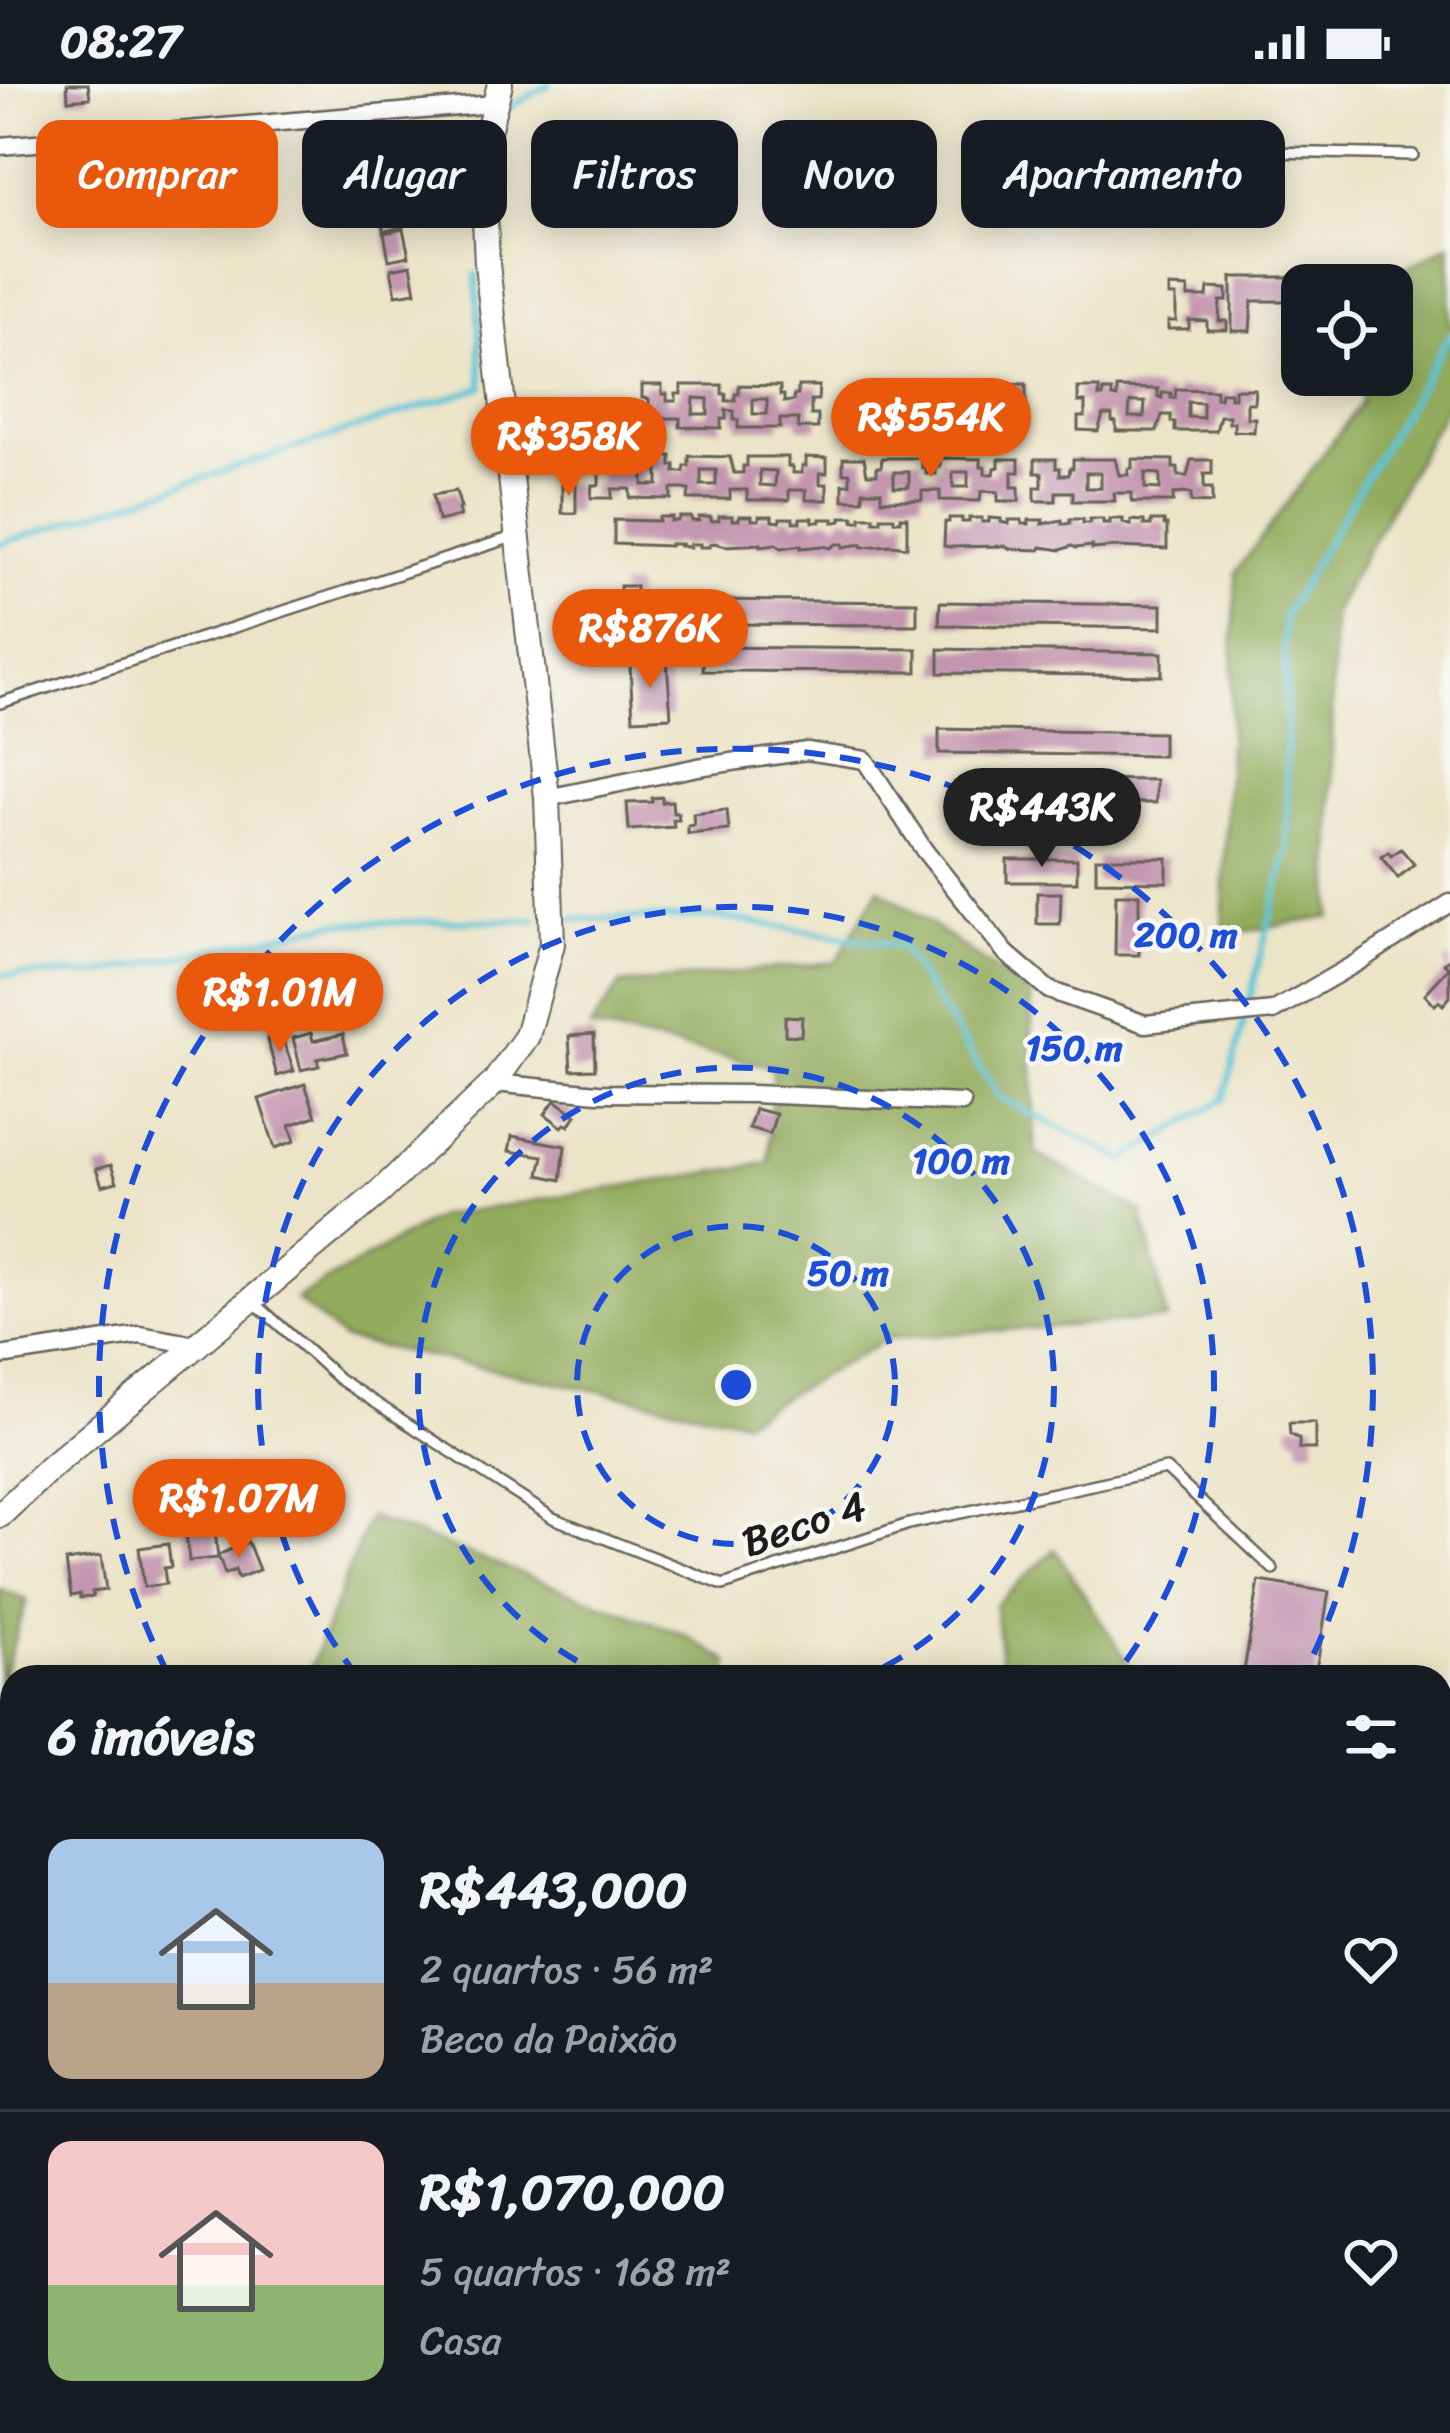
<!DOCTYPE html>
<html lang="pt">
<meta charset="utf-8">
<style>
body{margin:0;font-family:Sriracha,sans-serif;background:#20242c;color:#f1f3f6;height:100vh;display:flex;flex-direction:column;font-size:45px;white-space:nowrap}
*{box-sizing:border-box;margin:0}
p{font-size:39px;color:#9ea1a6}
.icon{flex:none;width:66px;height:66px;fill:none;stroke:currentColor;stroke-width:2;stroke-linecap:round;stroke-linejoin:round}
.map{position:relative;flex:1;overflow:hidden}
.details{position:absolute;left:0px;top:1581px;width:1452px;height:768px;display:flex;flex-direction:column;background:#171b24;border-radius:36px 36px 0 0;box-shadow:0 6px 30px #0003}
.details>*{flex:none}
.hud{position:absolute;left:36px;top:36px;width:1380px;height:108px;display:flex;gap:24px}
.buttons{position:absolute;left:1281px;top:180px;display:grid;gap:24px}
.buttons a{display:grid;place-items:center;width:132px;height:132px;border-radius:24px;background:#171b24;box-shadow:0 6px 30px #0003;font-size:60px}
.price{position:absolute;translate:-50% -102px;padding:0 27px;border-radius:42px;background:#ea580c;color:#fff;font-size:39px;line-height:78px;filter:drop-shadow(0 3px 6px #0008)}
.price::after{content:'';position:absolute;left:50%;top:72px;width:36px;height:27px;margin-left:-18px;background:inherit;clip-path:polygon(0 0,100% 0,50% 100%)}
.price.selected{background:#222;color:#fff}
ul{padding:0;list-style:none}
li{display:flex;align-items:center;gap:36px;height:300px;padding:0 48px}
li+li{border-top:3px solid #363941}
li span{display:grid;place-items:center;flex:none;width:336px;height:240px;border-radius:24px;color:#555}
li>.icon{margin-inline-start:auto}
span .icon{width:144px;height:144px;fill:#fffc;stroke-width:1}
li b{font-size:51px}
h2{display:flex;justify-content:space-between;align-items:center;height:144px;padding:0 48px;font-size:51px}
.tag{padding:0 42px;border-radius:24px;background:#171b24;box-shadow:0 6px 30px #0003;font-size:42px;line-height:108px}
.tag.selected{background:#ea580c;color:#fff}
.status{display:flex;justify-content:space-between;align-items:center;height:84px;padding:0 60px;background:#171b24;direction:ltr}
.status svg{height:33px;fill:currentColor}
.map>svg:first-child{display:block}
.forest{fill:#92ab5c;stroke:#57643c;stroke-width:3}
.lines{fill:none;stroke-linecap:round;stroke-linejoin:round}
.stream{stroke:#5bc5d5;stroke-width:6}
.building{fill:#c395af;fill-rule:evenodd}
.service-casing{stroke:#656258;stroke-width:14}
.minor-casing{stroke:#656258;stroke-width:21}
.secondary-casing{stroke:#656258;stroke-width:28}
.service{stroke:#fff;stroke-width:9}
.minor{stroke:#fff;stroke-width:16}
.secondary{stroke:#fff;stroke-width:24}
.ring{fill:none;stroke:#1d4ed8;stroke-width:6;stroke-dasharray:21 15}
.labels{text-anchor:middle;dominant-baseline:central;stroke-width:9;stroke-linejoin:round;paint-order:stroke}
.street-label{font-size:42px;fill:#1c1c1c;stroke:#f6f6f2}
.centre{fill:#1d4ed8;stroke:#f6f6f2;stroke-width:6}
.ring-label{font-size:36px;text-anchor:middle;font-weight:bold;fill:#1d4ed8;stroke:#f6f6f2;stroke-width:9;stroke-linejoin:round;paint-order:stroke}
</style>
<div class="status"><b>08:27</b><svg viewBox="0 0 49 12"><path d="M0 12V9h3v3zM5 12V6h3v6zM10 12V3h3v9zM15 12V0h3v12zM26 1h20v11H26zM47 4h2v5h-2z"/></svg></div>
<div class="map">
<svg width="1450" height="2349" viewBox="0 0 1450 2349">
<rect width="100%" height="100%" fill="#f6f6f2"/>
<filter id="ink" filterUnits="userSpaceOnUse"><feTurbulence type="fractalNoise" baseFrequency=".00833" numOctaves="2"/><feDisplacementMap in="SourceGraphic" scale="24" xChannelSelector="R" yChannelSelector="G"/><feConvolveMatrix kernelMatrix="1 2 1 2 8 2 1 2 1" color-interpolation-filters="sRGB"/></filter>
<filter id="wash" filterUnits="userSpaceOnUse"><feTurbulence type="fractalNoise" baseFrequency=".004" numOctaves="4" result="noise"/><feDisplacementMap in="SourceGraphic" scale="48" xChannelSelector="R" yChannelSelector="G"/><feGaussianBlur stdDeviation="2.7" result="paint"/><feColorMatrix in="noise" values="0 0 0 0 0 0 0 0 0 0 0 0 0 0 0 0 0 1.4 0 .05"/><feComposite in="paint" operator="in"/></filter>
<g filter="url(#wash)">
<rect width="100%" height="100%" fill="#ece4c8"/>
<g class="forest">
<polygon points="1450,160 1450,316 1333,528 1331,833 1222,851 1236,488 1361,319 1362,291 1392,291 1392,201 1376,201"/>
<polygon points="879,804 1031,911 1035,1069 1142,1128 1167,1235 889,1254 743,1336 343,1255 296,1215 439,1132 769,1079 773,983 590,944 620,901 836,878"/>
<polygon points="369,1433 683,1550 729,1578 728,1593 307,1593"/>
<polygon points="1055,1465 1137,1593 1003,1593 995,1521"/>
<polygon points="0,1506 27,1516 4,1589 12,1620 12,1810 0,1806"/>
<polygon points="1450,1624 1450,2029 1440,2023 1440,1640"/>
<polygon points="1450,2105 1450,2349 1322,2349 1310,2337 1440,2337 1440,2176"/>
</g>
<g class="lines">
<g class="stream">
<polyline points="504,27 550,0"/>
<polyline points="469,47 471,75"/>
<polyline points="0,460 482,303 476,190"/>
<polyline points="573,835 719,833 900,862 1000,1014 1124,1076 1224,1015 1288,764 1284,531 1450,250"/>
<polyline points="0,891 98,890 335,839 536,836"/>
<polyline points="1440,1769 1450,1750"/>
<polyline points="1440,1926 1450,1942"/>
</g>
</g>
<g id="blocks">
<g class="building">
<polygon points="67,0 88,0 90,14 68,16"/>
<polygon points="386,52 392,79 372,83 366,56"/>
<polygon points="398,116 403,143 384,147 378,120"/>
<polygon points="403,145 409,172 389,176 384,149"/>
<polygon points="411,181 416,208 396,211 391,185"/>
<polygon points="1232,193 1298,193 1298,217 1252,217 1250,247 1232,247"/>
<polygon points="1169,203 1188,204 1188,213 1207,213 1208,204 1227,205 1227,217 1220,217 1219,237 1227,237 1227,246 1207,246 1207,237 1189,236 1189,245 1168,245 1168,237 1176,237 1176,212 1169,212"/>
<polygon points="947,299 1026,300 1026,330 947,330"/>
<rect x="886" y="300" width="24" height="15"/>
<path d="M 642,301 L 662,301 L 662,310 L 667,310 L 667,317 L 676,317 L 676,310 L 681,310 L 681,301 L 722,301 L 722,310 L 726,310 L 726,317 L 735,317 L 735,310 L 739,310 L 739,301 L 780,302 L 780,311 L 784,311 L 784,318 L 793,317 L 794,311 L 798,311 L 798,302 L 819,302 L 818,316 L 811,316 L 811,331 L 818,331 L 818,344 L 798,344 L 798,335 L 780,335 L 780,344 L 738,344 L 738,336 L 734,336 L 734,327 L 726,326 L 726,335 L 721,335 L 721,344 L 680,343 L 680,334 L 662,334 L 662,343 L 642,343 L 642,329 L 649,329 L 649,315 L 642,314 ZM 694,314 L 708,315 L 708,330 L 693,330 ZM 753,315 L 767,315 L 767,330 L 753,330 Z"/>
<path d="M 1078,304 L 1099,304 L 1099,313 L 1103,313 L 1103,307 L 1112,307 L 1112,313 L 1117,314 L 1117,304 L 1158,305 L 1158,313 L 1162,314 L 1162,309 L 1171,309 L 1171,314 L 1175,314 L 1176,305 L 1216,306 L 1216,314 L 1220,314 L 1221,308 L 1230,308 L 1230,314 L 1234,314 L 1234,305 L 1255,305 L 1254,319 L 1247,319 L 1247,334 L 1255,334 L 1254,348 L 1234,347 L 1234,338 L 1229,339 L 1229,332 L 1220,332 L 1216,347 L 1175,347 L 1175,338 L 1171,338 L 1171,331 L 1162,331 L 1157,347 L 1116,347 L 1116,338 L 1112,337 L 1112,331 L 1103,331 L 1098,347 L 1078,346 L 1078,333 L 1085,333 L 1085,318 L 1078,318 ZM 1130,318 L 1145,318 L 1144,333 L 1129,333 ZM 1188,318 L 1203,319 L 1203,334 L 1188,333 Z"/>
<rect x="846" y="307" width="35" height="8"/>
<polygon points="577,368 586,368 586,388 577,387"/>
<path d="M 592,372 L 612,372 L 612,381 L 616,381 L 616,388 L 625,388 L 626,381 L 630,381 L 630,372 L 671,372 L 671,382 L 675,381 L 675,388 L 684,388 L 685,382 L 689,382 L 689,372 L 730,373 L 734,389 L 743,389 L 743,382 L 747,382 L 747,373 L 788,373 L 788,382 L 793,383 L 793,389 L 802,389 L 802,382 L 806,382 L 806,373 L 827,374 L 827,389 L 820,389 L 820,400 L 827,400 L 827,416 L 806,416 L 806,406 L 789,406 L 789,416 L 747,416 L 747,406 L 730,406 L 730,415 L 688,415 L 689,406 L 684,405 L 671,405 L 671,415 L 630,414 L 630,405 L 612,405 L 612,414 L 591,414 L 592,401 L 599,401 L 599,385 L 592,385 ZM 643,386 L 658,386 L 658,401 L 643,401 ZM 701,386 L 716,386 L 716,401 L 701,401 ZM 760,386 L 776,387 L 775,402 L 760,401 Z"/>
<path d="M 843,374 L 864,374 L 867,390 L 877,390 L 877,383 L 881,383 L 882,374 L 922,374 L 922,384 L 926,384 L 926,390 L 936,390 L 936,383 L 940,383 L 940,374 L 981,375 L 981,383 L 985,383 L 985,390 L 994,390 L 995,384 L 999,383 L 999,375 L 1019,375 L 1019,388 L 1012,388 L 1012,403 L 1019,403 L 1019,417 L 998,417 L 998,408 L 985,407 L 981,408 L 980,417 L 940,416 L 940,407 L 922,407 L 922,416 L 881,416 L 881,407 L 863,407 L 863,416 L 843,416 L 843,400 L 850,400 L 850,389 L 843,389 ZM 894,388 L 909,388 L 909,403 L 894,403 ZM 953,388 L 968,388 L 968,403 L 953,403 Z"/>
<path d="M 1035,375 L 1056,375 L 1056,384 L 1060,384 L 1060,391 L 1069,391 L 1070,384 L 1073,384 L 1073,375 L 1115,375 L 1119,391 L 1128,391 L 1128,385 L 1132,384 L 1132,375 L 1173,376 L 1173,384 L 1178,384 L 1178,392 L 1187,392 L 1191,376 L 1212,376 L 1212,390 L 1204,390 L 1204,404 L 1212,404 L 1212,419 L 1191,418 L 1191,410 L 1186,409 L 1173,410 L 1173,418 L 1132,418 L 1132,409 L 1114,409 L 1115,417 L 1073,417 L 1073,408 L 1056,408 L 1056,417 L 1035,417 L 1035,403 L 1042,403 L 1042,389 L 1035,389 ZM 1086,389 L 1101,389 L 1101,404 L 1086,404 ZM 1145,389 L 1160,390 L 1160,405 L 1145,404 Z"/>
<rect x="562" y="400" width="14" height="29"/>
<polygon points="456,407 461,424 458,425 460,432 438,437 433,411"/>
<polygon points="719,432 732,432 732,436 739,436 739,432 752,432 752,436 759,436 759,432 772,432 772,437 780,438 780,434 793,434 793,438 800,438 800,434 813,434 813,438 820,438 820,435 834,435 833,438 837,438 841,437 841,433 854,433 854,437 861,437 861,433 874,433 874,437 881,437 881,433 894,433 894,437 901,437 901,433 907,433 907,463 892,461 862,463 862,460 843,463 843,460 836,460 831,464 822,462 801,464 801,461 782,464 776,460 761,462 761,460 726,462 715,459 710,460 710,463 700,463 700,460 690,460 690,463 680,462 681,460 670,460 670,462 614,460 614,436 659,437 659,433 672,433 671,437 678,437 679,433 691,433 692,437 699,437 699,433 711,433 711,437 715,437 719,436"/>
<polygon points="949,434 962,434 962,438 969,438 969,434 982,434 982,438 989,438 989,434 1001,435 1001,438 1009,440 1009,436 1022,436 1022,440 1029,440 1029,436 1043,436 1042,440 1062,436 1062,440 1066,440 1070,439 1070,435 1083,435 1083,439 1090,439 1090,435 1103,435 1103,439 1110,439 1110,435 1123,435 1123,439 1131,441 1131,436 1144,437 1144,441 1151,441 1151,437 1164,437 1164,441 1167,441 1167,465 1116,463 1092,465 1092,462 1076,464 1072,462 1061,466 1041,463 1040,466 1011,465 1005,462 950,463 944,462 945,438 949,438"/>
<rect x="620" y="502" width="16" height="14"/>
<polygon points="704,516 917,518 917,541 704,540"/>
<polygon points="940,518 1162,521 1162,544 939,541"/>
<polygon points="632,529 659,529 659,571 631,571"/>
<polygon points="704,563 917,565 917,588 703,587"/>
<polygon points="939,565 1162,569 1162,592 939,589"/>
<polygon points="667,578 671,633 633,635 630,581"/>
<polygon points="939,645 1163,649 1163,672 939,669"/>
<polygon points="975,694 1156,696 1156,719 974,718"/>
<polygon points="662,713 662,718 672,717 673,729 678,729 679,736 673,736 674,743 629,746 627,719 652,718 652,714"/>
<polygon points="727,726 729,746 688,750 688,742 694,741 693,730"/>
<polygon points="1401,765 1414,780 1398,794 1381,773 1388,768 1391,772"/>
<polygon points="1096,774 1167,774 1167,798 1096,797"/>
<rect x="1007" y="775" width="70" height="23"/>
<polygon points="1037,809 1061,809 1060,840 1037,840"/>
<polygon points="1116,810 1139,810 1139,871 1115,871"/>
<polygon points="1450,874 1450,913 1443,921 1439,917 1435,921 1425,910 1449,884 1444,879"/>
<polygon points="265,926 267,935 252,939 249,930"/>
<polygon points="785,932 802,933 801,952 785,951"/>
<polygon points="281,949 294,987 277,992 267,954"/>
<polygon points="311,949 313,957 343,950 347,969 317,975 319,982 301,986 293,954"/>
<polygon points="594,950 595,985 571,986 569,952"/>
<polygon points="305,1000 316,1032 290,1041 295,1057 275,1064 259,1015"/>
<polygon points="555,1016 576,1031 569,1042 565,1040 562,1043 545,1030"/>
<polygon points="755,1025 776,1030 770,1050 749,1044"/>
<polygon points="512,1052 565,1062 561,1096 539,1091 543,1072 509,1067"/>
<polygon points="111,1081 117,1098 102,1102 96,1085"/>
<polygon points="1289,1339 1315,1339 1315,1365 1299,1365 1299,1355 1290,1350"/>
<polygon points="213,1428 218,1474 189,1477 184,1431"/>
<polygon points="248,1458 259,1486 238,1494 235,1486 225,1490 218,1471"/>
<polygon points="168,1460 171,1483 164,1484 166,1500 144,1503 139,1464"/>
<polygon points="101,1472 106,1506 92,1508 93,1513 80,1514 80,1510 71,1512 66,1477"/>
<polygon points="1259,1497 1329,1508 1315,1593 1243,1593"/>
<rect x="0" y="2076" width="12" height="17"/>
<rect x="0" y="2115" width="12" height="36"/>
<polygon points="0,2248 12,2248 12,2288 2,2287 3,2280 0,2280"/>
</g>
</g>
</g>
<g filter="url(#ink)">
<use href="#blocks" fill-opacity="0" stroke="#656258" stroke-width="3"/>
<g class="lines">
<defs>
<g id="service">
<polyline points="1270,68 1413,71"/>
<polyline points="0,619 516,452"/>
<polyline points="255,1219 339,1295 553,1434 723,1501 909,1440 1166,1385 1273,1485"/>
</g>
<g id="minor">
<polyline points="0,62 493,20"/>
<polyline points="547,714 698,683 807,667 865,676 924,766 1006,869 1049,906 1145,940 1273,927 1358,878 1450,819"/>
<polyline points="494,999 598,1009 752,1010 962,1019"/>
<polyline points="0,1272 140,1251 196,1261"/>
<polyline points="0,2184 12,2184"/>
</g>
<polyline id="secondary" points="0,1431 52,1382 381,1107 494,999 527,952 552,860 547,714 487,180 482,71 500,0"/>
</defs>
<use href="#service" class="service-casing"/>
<use href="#minor" class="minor-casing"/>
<use href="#secondary" class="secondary-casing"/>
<use href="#service" class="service"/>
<use href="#minor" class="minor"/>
<use href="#secondary" class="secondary"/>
</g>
</g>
<g class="ring">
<circle cx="736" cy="1301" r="159"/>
<path d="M609 1593A318 318 0 1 1 863 1593"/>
<path d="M357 1592A478 478 0 1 1 1115 1592"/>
<path d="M168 1590A637 637 0 1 1 1304 1590"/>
</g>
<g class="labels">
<g class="street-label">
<text transform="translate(804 1440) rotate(-18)">Beco 4</text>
</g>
</g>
<circle cx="736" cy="1301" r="18" class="centre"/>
<g class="ring-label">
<text x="1186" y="863">200 m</text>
<text x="1074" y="976">150 m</text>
<text x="961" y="1089">100 m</text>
<text x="848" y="1201">50 m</text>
</g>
</svg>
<div class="buttons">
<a><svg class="icon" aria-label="locate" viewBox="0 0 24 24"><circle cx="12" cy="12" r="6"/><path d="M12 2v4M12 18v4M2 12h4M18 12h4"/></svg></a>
</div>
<b class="price" style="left:931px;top:396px">R$554K</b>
<b class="price" style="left:569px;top:415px">R$358K</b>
<b class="price" style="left:650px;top:607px">R$876K</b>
<b class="price selected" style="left:1042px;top:786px">R$443K</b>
<b class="price" style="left:280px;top:971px">R$1.01M</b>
<b class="price" style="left:239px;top:1477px">R$1.07M</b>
<div class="hud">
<a class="tag selected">Comprar</a>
<a class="tag">Alugar</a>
<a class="tag">Filtros</a>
<a class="tag">Novo</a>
<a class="tag">Apartamento</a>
</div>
<section class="details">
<h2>6 imóveis<svg class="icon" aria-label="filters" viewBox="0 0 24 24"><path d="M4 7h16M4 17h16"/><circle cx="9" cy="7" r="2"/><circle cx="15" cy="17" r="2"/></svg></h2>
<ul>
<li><span style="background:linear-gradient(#a9c7e8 60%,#b9a48a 0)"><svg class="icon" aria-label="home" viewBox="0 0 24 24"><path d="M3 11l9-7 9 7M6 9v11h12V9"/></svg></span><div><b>R$443,000</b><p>2 quartos · 56 m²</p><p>Beco da Paixão</p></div><svg class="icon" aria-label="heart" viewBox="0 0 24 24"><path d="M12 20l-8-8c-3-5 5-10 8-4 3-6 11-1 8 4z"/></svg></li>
<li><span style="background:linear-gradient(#f6c9c9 60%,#8fb573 0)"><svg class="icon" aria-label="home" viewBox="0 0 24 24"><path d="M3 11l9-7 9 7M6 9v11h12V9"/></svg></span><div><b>R$1,070,000</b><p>5 quartos · 168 m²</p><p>Casa</p></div><svg class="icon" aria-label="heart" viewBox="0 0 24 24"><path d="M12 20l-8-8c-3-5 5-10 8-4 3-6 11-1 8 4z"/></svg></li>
</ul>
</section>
</div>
